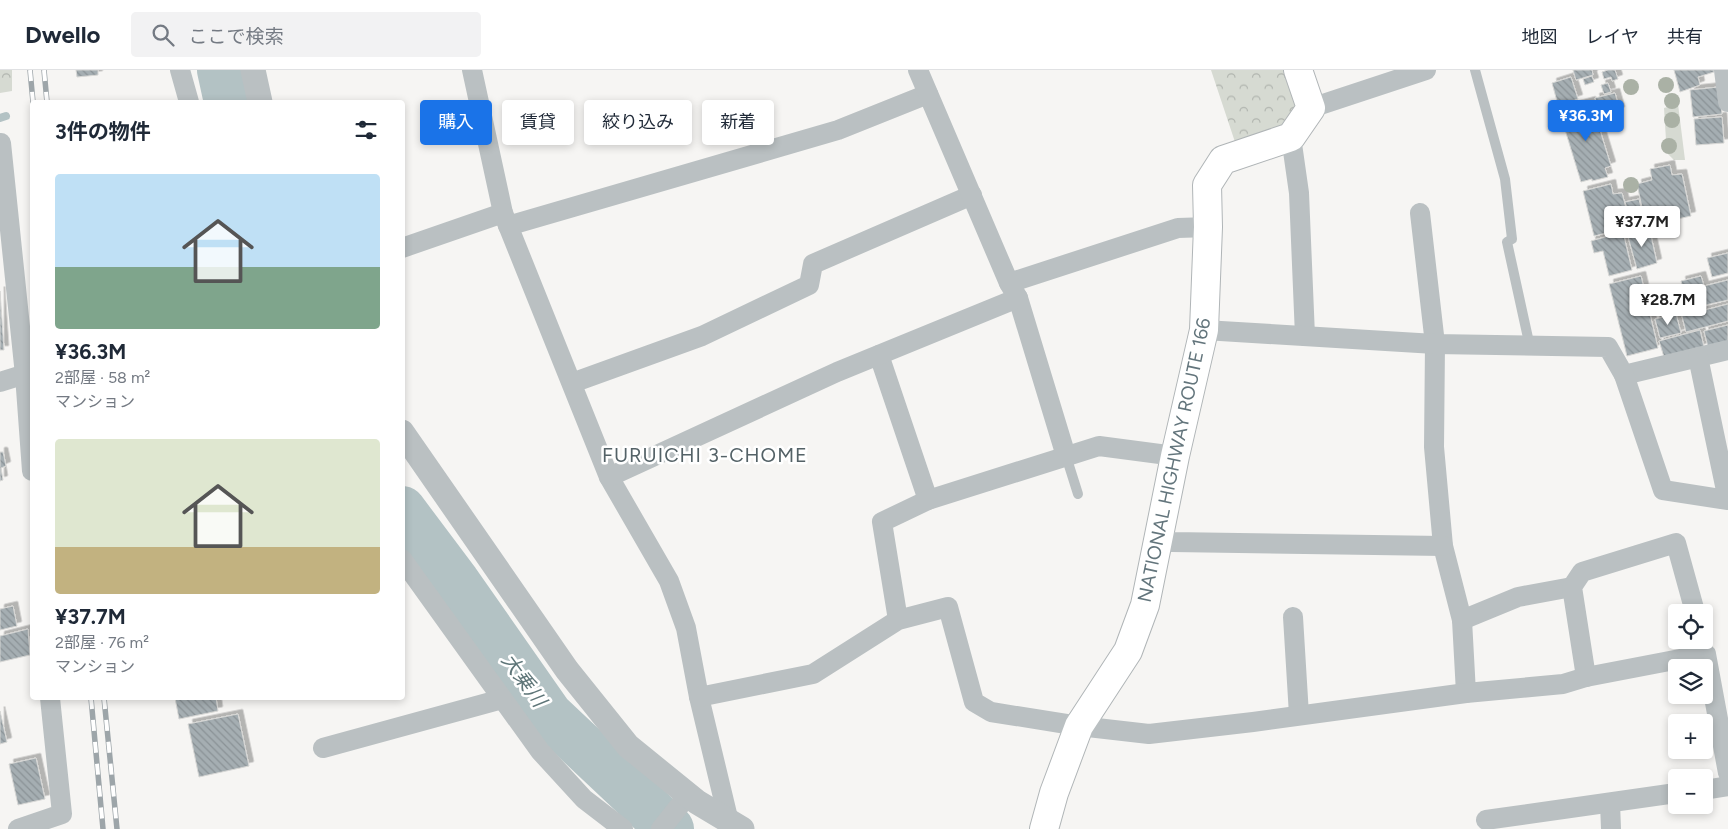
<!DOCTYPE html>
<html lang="ja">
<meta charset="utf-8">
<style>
body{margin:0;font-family:Figtree,"Noto Sans JP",sans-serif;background:#f2f2f3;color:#1f2937;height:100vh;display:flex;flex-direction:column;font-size:19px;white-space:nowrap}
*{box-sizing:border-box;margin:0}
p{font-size:16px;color:#747a83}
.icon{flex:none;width:28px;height:28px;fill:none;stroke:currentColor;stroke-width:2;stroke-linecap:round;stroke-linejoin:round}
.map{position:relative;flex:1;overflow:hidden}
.details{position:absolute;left:30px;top:30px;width:375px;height:600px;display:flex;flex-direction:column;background:#fff;border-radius:5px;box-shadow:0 2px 8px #0003}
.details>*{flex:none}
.guide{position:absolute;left:420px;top:30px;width:475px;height:45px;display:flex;gap:10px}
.fabs{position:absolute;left:1668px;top:534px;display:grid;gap:10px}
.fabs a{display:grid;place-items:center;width:45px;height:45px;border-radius:5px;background:#fff;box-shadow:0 2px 8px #0003;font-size:25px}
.price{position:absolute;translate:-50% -42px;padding:0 11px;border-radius:5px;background:#fff;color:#222;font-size:16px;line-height:32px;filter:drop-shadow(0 1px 2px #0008)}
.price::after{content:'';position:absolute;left:50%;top:30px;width:15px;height:11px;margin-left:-8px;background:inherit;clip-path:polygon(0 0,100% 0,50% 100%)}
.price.active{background:#1a73e8;color:#fff}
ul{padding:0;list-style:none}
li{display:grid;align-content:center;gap:10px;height:265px;padding:0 25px}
li span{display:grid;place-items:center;height:155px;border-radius:5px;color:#555}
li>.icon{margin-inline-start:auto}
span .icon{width:90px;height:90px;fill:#fffc;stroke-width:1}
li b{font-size:21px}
h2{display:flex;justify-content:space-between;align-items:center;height:60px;padding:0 25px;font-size:21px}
.tag{padding:0 18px;border-radius:5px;background:#fff;box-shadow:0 2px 8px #0003;font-size:18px;line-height:45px}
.tag.active{background:#1a73e8;color:#fff}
header{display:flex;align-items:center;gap:30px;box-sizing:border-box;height:70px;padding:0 25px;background:#fff;border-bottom:1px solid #e0e1e3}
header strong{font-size:24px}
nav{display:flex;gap:28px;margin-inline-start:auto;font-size:18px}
.search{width:350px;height:45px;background:#f2f2f3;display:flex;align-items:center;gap:12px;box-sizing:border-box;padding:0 18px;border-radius:5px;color:#747a83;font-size:19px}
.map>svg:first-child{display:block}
.forest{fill:url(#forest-crowns)}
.garden{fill:#d6dad2}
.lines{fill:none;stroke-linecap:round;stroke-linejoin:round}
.stream{stroke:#b3c2c4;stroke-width:8}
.river{stroke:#b3c2c4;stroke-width:48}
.building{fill:url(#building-back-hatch);stroke:#d7d7d5;filter:url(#shadow)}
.trunk-casing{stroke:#b0b5b7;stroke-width:30}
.service{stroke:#bac0c2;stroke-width:10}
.minor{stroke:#bac0c2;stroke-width:20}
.tertiary{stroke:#bac0c2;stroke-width:25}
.trunk{stroke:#fff;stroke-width:28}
.rail-casing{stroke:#9da5a9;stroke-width:5.5}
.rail{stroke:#fff;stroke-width:4;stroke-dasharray:11;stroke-linecap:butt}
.tree{fill:#aab1a5}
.labels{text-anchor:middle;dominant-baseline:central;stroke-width:5;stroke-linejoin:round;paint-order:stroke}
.street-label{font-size:19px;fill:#63757c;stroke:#fff}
.neighbourhood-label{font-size:20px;letter-spacing:1px;fill:#546267;stroke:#fff}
.water-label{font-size:20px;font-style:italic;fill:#5e7578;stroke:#fff}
</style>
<header>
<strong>Dwello</strong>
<div class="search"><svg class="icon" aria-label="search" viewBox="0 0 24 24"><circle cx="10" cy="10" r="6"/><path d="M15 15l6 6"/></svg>ここで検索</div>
<nav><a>地図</a><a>レイヤ</a><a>共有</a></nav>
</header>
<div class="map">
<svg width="1728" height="759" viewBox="0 0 1728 759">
<defs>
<pattern id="forest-crowns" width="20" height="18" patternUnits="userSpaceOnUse" patternTransform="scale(1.25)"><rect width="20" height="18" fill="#d6dad2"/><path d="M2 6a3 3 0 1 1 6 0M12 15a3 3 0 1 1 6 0" fill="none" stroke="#b1b5af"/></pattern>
<pattern id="building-back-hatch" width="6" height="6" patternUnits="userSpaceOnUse" patternTransform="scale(1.25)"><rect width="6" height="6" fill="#a5aeb2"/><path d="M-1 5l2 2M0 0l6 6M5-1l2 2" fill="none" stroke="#8a9296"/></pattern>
<filter id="shadow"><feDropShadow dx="4.5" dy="-4.5" stdDeviation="0" flood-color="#0004"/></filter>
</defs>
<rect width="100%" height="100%" fill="#f6f5f3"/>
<g class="forest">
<polygon points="0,0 12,0 12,21 0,23"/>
<polygon points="1211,0 1289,0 1299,36 1288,54 1236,75"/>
</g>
<polygon class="garden" points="1678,34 1685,90 1674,90 1664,80 1666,70 1664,38"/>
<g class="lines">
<polyline class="stream" points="0,48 6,46"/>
<g class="river">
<polyline points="221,0 228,32"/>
<polyline points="402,440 456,512 549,645 670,759"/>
</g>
</g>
<g class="building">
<polygon points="76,0 98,0 98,5 77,7"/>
<polygon points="1573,0 1592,0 1593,5 1576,10"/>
<polygon points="1608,0 1615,0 1618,9 1612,11 1611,7 1604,9 1602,2"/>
<polygon points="1674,0 1714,0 1714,2 1698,7 1700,15 1680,22"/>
<polygon points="1592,6 1594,12 1585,15 1583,9"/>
<polygon points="1571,7 1578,29 1558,35 1552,13"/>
<polygon points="1608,13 1611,22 1604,24 1601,15"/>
<polygon points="1719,17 1722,44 1693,47 1690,20"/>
<polygon points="1615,23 1620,41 1601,47 1595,28"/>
<polygon points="1591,31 1611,96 1605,98 1608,107 1592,111 1592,109 1581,112 1559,40"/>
<polygon points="1722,47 1724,73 1696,75 1694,49"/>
<polygon points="1670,95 1672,105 1682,104 1691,146 1646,156 1637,114 1652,110 1650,99"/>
<polygon points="1611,114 1613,124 1622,123 1631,157 1594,166 1583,121"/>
<polygon points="1639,129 1642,142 1629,145 1625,132"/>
<polygon points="1649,157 1657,193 1637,199 1627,163"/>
<polygon points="1623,162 1632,200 1609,206 1603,181 1594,183 1591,171"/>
<polygon points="1728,183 1728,203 1712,207 1707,188"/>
<polygon points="1641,206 1658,278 1627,286 1609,214"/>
<polygon points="1701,206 1704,216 1728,210 1728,230 1688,239 1681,211"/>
<polygon points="0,221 4,280 0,280"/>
<polygon points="1728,234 1728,251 1686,262 1682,246"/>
<polygon points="1676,244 1681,263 1660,268 1655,249"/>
<polygon points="1728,255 1728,272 1708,277 1704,261"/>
<polygon points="1700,260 1704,277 1664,287 1659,271"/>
<polygon points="0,382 3,382 6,396 1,398 3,410 0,411"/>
<polygon points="13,536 17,556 0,560 0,539"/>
<polygon points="28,559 30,585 0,592 0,566"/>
<polygon points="175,628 216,628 218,641 179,649"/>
<polygon points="0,641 7,672 0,674"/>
<polygon points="238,644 249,696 199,707 188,654"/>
<polygon points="36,688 45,729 18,735 9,694"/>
</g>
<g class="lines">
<defs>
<polyline id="trunk" points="1044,759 1054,723 1079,656 1128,581 1145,535 1175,386 1204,260 1208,157 1207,115 1223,90 1291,67 1311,38 1298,0"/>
</defs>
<use href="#trunk" class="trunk-casing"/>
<g class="service">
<polyline points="1475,0 1505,109 1512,169 1507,172 1530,277"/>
<polyline points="1066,386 1078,424"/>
</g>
<g class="minor">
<polyline points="180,0 189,32"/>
<polyline points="472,0 503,143"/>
<polyline points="1724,0 1728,32"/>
<polyline points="1311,38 1426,0"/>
<polyline points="1291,67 1299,123 1305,266"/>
<polyline points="1,73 25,305 32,401"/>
<polyline points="1420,143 1435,274 1434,377 1443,476 1462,550 1466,623"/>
<polyline points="508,156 838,60 928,24"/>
<polyline points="402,178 503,143 609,407 669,511 686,558 699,627 729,752"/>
<polyline points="1009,213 1178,158 1208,157"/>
<polyline points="1018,228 1066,386"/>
<polyline points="1204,260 1435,274 1608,277 1624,305 1728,280"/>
<polyline points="879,285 928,430"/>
<polyline points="1624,305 1663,420 1728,430 1698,287"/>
<polyline points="0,312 32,302"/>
<polyline points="572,313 702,266 809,215 813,194 972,125"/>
<polyline points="609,407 837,302 1018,228 1009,213 918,0"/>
<polyline points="1159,470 1172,472 1443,476"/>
<polyline points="402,489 540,681 584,729 623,759"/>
<polyline points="1293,547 1299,645"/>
<polyline points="898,550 882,452 928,430 1099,376 1175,386"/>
<polyline points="1462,550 1518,527 1572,517"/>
<polyline points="1586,607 1572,517 1582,502 1676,473 1695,542"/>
<polyline points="699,627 813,604 898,550 948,537 974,632 991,642 1079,656 1149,664 1253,652 1466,623 1563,614 1586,607 1706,584 1728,703"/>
<polyline points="323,678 502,629"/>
<polyline points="1704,720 1728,716"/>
<polyline points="1610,733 1611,759"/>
<polyline points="1486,750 1676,723"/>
<polyline points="18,759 62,744 50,628"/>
<polyline points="661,759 688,725"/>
</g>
<g class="tertiary">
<polyline points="253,0 260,32"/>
<polyline points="402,362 567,600 628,676 697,732 742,759"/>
</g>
<use href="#trunk" class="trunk"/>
<defs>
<g id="rail">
<polyline points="30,0 33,32"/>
<polyline points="44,0 47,32"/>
<polyline points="91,628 103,759"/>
<polyline points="104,628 117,759"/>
</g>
</defs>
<use href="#rail" class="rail-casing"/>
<use href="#rail" class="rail"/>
</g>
<g class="tree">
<circle cx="1666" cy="15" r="8"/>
<circle cx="1631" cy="17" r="8"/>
<circle cx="1672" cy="31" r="8"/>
<circle cx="1672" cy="50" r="8"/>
<circle cx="1669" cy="76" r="8"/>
<circle cx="1631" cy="115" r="8"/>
</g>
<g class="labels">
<g class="street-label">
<text transform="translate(1174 390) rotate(-78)">NATIONAL HIGHWAY ROUTE 166</text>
</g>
<g class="neighbourhood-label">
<text x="705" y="385">FURUICHI 3-CHOME</text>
</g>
<g class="water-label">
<text transform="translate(524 610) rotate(54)">大乗川</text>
</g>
</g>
</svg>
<div class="fabs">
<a><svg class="icon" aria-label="locate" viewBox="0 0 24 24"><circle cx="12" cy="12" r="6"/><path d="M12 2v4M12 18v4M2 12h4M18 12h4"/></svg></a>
<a><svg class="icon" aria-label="layers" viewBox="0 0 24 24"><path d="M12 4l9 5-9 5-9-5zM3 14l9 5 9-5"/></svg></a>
<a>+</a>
<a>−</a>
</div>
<b class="price active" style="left:1586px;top:72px">¥36.3M</b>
<b class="price" style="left:1642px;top:178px">¥37.7M</b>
<b class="price" style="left:1668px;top:256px">¥28.7M</b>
<div class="guide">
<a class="tag active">購入</a>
<a class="tag">賃貸</a>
<a class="tag">絞り込み</a>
<a class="tag">新着</a>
</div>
<section class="details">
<h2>3件の物件<svg class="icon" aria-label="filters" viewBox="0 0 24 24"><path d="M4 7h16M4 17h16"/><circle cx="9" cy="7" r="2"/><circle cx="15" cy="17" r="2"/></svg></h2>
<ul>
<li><span style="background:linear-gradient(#bfe0f5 60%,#7fa58c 0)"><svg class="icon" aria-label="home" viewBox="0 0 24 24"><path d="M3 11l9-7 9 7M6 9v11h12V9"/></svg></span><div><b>¥36.3M</b><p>2部屋 · 58 m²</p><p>マンション</p></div></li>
<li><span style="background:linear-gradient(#dfe7d0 70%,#c2b280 0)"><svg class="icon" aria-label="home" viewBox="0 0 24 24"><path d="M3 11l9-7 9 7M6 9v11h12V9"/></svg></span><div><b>¥37.7M</b><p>2部屋 · 76 m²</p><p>マンション</p></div></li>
</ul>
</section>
</div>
